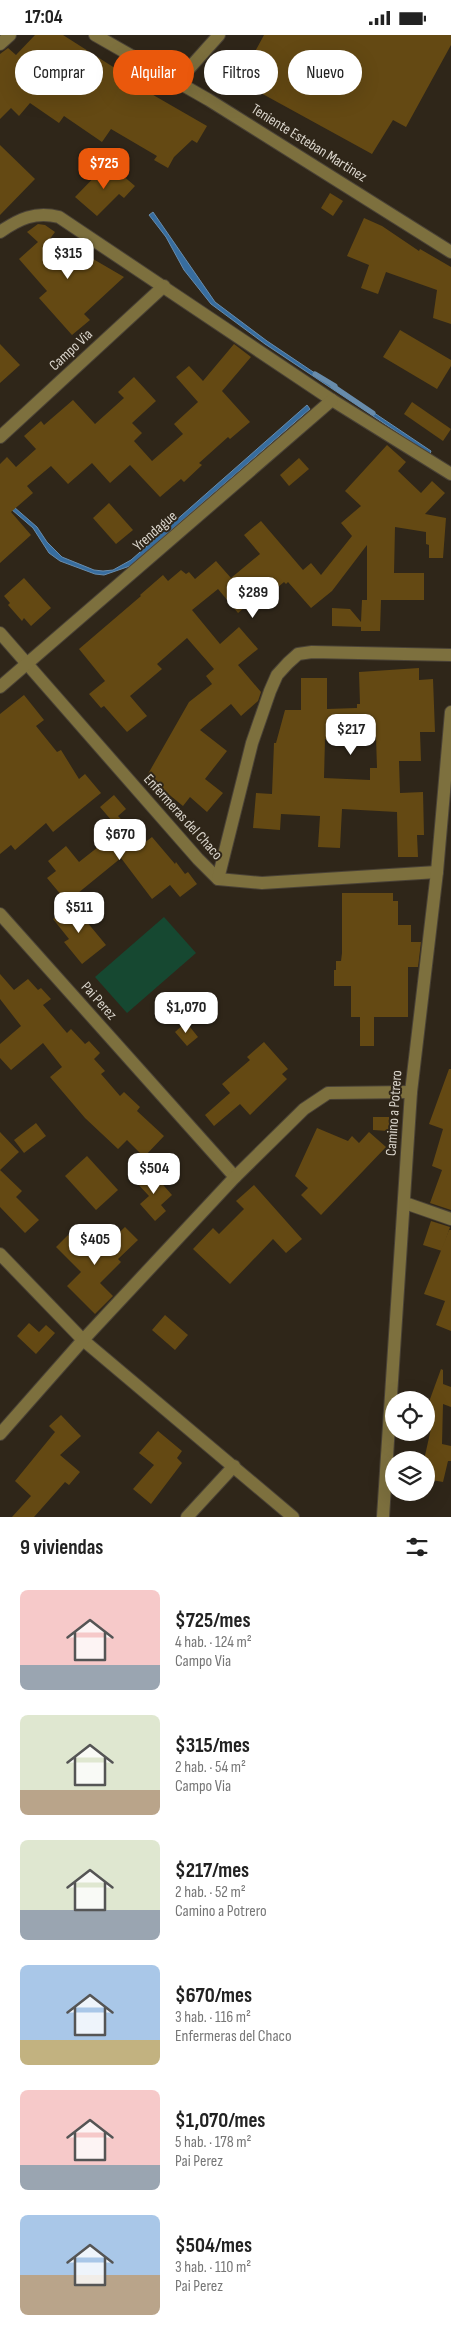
<!DOCTYPE html>
<html lang="es">
<meta charset="utf-8">
<style>
body{margin:0;font-family:"Sofia Sans Condensed",sans-serif;background:#f2f2f2;color:#222;height:100vh;display:flex;flex-direction:column;font-size:19px;white-space:nowrap}
*{box-sizing:border-box;margin:0}
p{font-size:16px;color:#767676}
.icon{flex:none;width:28px;height:28px;fill:none;stroke:currentColor;stroke-width:2;stroke-linecap:round;stroke-linejoin:round}
.map{position:relative;height:1482px;overflow:hidden}
.side{display:flex;flex-direction:column;background:#fff;flex:1}
.side>*{flex:none}
.top-card{position:absolute;left:15px;top:15px;width:421px;height:45px;display:flex;gap:10px}
.fabs{position:absolute;left:385px;top:1356px;display:grid;gap:10px}
.fabs a{display:grid;place-items:center;width:50px;height:50px;border-radius:50%;background:#fff;box-shadow:0 5px 20px #0002;font-size:25px}
.price{position:absolute;translate:-50% -42px;padding:0 11px;border-radius:10px;background:#fff;color:#222;font-size:16px;line-height:32px;filter:drop-shadow(0 1px 2px #0008)}
.price::after{content:'';position:absolute;left:50%;top:30px;width:15px;height:11px;margin-left:-8px;background:inherit;clip-path:polygon(0 0,100% 0,50% 100%)}
.price.current{background:#ea580c;color:#fff}
ul{padding:0;list-style:none}
li{display:flex;align-items:center;gap:15px;height:125px;padding:0 20px}
li span{display:grid;place-items:center;flex:none;width:140px;height:100px;border-radius:8px;color:#555}
li>.icon{margin-inline-start:auto}
span .icon{width:60px;height:60px;fill:#fffc;stroke-width:1}
li b{font-size:21px}
h2{display:flex;justify-content:space-between;align-items:center;height:60px;padding:0 20px;font-size:21px}
.chip{padding:0 18px;border-radius:22px;background:#fff;box-shadow:0 5px 20px #0002;font-size:18px;line-height:45px}
.chip.current{background:#ea580c;color:#fff}
.status{display:flex;justify-content:space-between;align-items:center;height:35px;padding:0 25px;background:#fff;direction:ltr}
.status svg{height:14px;fill:currentColor}
.map>svg:first-child{display:block}
.green{fill:#164831}
.water{fill:#376d9f;stroke:#688cac}
.lines{fill:none;stroke-linecap:round;stroke-linejoin:round}
.stream{stroke:#688cac;stroke-width:5}
.building{fill:#644913;fill-rule:evenodd}
.minor-casing{stroke:#4a4236;stroke-width:14}
.minor{stroke:#7d703e;stroke-width:12}
.labels{text-anchor:middle;dominant-baseline:central;stroke-width:4;stroke-linejoin:round;paint-order:stroke}
.street-label{font-size:15px;fill:#dad5cc;stroke:#2f2619}
</style>
<div class="status"><b>17:04</b><svg viewBox="0 0 49 12"><path d="M0 12V9h3v3zM5 12V6h3v6zM10 12V3h3v9zM15 12V0h3v12zM26 1h20v11H26zM47 4h2v5h-2z"/></svg></div>
<div class="map">
<svg width="451" height="1482" viewBox="0 0 451 1482">
<rect width="100%" height="100%" fill="#2f2619"/>
<polygon class="green" points="164,882 196,918 127,978 95,942"/>
<g class="water">
<polygon points="153,177 215,267 267,306 431,416 430,419 265,309 211,269 184,235 166,202 149,180"/>
<polygon points="307,370 310,374 130,531 104,540 95,539 60,526 49,518 33,493 11,474 14,472 37,492 47,507 62,522 94,535 103,536 113,535 131,525"/>
</g>
<g class="lines">
<g class="stream">
<polyline points="315,339 335,351"/>
<polyline points="333,351 373,378"/>
</g>
</g>
<g class="building">
<polygon points="35,0 63,0 132,44 134,42 151,54 148,57 207,91 197,108 192,105 174,122 168,133 154,125 157,121 111,94 102,107 64,81 59,88 30,68 19,81 11,73 0,84 0,19 8,13 16,20"/>
<polygon points="264,0 451,0 451,10 406,92 393,85 372,119 239,46"/>
<polygon points="0,110 35,144 0,180"/>
<polygon points="108,128 135,151 124,163 119,159 97,181 75,162"/>
<polygon points="330,158 343,166 333,181 321,173"/>
<polygon points="364,183 382,191 419,216 420,214 451,232 451,289 433,283 437,255 386,237 378,259 361,253 369,230 347,221"/>
<polygon points="38,189 45,190 55,197 46,209 63,227 80,212 88,221 124,242 84,279 90,285 72,300 39,263 47,256 19,224 38,207 27,197"/>
<polygon points="400,295 451,325 451,331 437,354 383,322"/>
<polygon points="0,309 20,330 0,348"/>
<polygon points="234,309 251,322 222,356 250,387 230,404 228,402 199,428 202,430 184,447 181,444 160,462 130,430 110,448 92,428 68,449 51,431 27,451 33,458 11,477 31,500 0,528 0,429 7,422 16,432 36,414 24,401 41,386 44,390 73,365 95,389 124,363 118,357 134,342 156,366 132,388 142,398 134,406 152,426 183,399 174,389 198,367 176,342 189,331 203,346"/>
<polygon points="412,367 451,394 443,406 404,379"/>
<polygon points="387,410 406,427 398,436 421,458 432,446 445,458 425,479 446,483 443,523 429,523 429,510 426,509 426,497 395,492 394,538 424,538 424,565 381,565 380,596 361,596 361,592 332,591 332,573 350,574 361,587 362,565 367,565 367,510 332,556 311,573 288,547 286,549 284,547 264,564 260,559 238,578 218,554 192,575 220,609 239,592 258,614 238,630 261,657 258,666 241,681 231,669 200,695 227,716 205,744 223,758 207,777 190,762 183,771 161,753 148,739 189,667 212,649 206,641 214,634 187,603 157,629 162,634 130,661 147,681 127,697 104,671 101,673 89,659 105,646 79,614 141,561 140,560 163,540 168,546 181,535 186,539 189,537 195,544 216,526 231,543 260,519 244,500 261,486 303,535 311,528 321,540 352,501 341,488 361,471 345,456"/>
<polygon points="299,423 309,434 289,451 280,440"/>
<polygon points="109,468 133,495 116,509 93,483"/>
<polygon points="24,543 51,573 31,591 24,583 22,586 8,570 10,568 4,561"/>
<path d="M 419,633 L 419,645 L 433,644 L 435,697 L 420,697 L 421,726 L 399,726 L 400,758 L 423,757 L 424,800 L 417,800 L 418,822 L 398,822 L 397,777 L 342,774 L 340,813 L 318,812 L 320,781 L 281,779 L 280,795 L 253,793 L 256,758 L 272,759 L 274,708 L 276,708 L 285,675 L 301,675 L 301,643 L 327,643 L 327,674 L 357,673 L 357,669 L 360,669 L 359,637 ZM 376,702 L 377,733 L 370,733 L 370,745 L 324,743 L 325,704 Z"/>
<polygon points="24,660 44,685 36,691 57,717 61,715 79,744 85,739 101,758 53,797 46,788 15,815 11,810 0,819 0,679"/>
<polygon points="114,760 126,774 118,781 144,808 152,802 175,829 176,827 185,839 188,837 197,849 180,862 170,850 152,864 121,823 67,867 47,843 56,836 48,826 66,811 79,827 112,801 105,793 112,786 100,772"/>
<polygon points="342,858 393,858 393,866 398,866 398,890 411,890 411,907 421,907 418,932 408,932 408,982 374,982 374,1011 360,1011 360,982 351,982 351,951 334,951 334,935 336,935 336,926 341,926 342,918"/>
<polygon points="72,869 106,910 82,929 64,907 69,904 53,884"/>
<polygon points="0,939 14,955 28,944 38,955 41,953 51,964 43,970 67,998 71,994 85,1009 89,1006 100,1018 94,1024 105,1036 101,1039 120,1061 124,1057 140,1072 137,1076 164,1101 144,1122 127,1105 118,1114 85,1083 50,1042 62,1032 43,1008 11,1035 0,1023 0,1009 21,991 0,964"/>
<polygon points="186,987 198,1002 187,1011 175,997"/>
<polygon points="264,1007 288,1034 282,1039 287,1044 250,1080 240,1069 214,1091 205,1080 230,1058 222,1049 250,1025 247,1022"/>
<polygon points="449,1034 451,1034 451,1175 430,1168 442,1135 432,1131 443,1094 429,1089"/>
<polygon points="373,1082 389,1082 389,1096 373,1095"/>
<polygon points="36,1088 46,1101 24,1118 14,1105"/>
<polygon points="317,1093 348,1106 352,1101 359,1108 369,1097 386,1112 321,1180 301,1160 308,1153 295,1141"/>
<polygon points="0,1097 19,1117 0,1135 22,1156 16,1162 39,1185 25,1198 0,1172"/>
<polygon points="87,1121 118,1155 96,1175 65,1141"/>
<polygon points="150,1135 172,1160 161,1170 166,1176 155,1186 140,1169 149,1161 136,1147"/>
<polygon points="254,1150 302,1204 286,1218 273,1204 230,1249 193,1214 213,1193 219,1199 244,1174 236,1166"/>
<polygon points="431,1186 450,1192 442,1216 423,1210"/>
<polygon points="125,1192 138,1205 118,1224 121,1227 100,1248 113,1261 95,1279 67,1251 81,1237 56,1212 68,1200 80,1213 94,1200 105,1211"/>
<polygon points="449,1195 451,1195 451,1296 436,1290 445,1266 424,1259"/>
<polygon points="165,1280 188,1300 175,1315 152,1295"/>
<polygon points="29,1288 39,1297 46,1290 55,1298 36,1319 17,1301"/>
<polygon points="441,1334 443,1335 443,1349 451,1352 451,1372 443,1369 442,1409 451,1411 451,1426 448,1426 443,1447 426,1444 426,1425 424,1425 432,1389 426,1389 426,1375"/>
<polygon points="61,1380 81,1401 60,1420 80,1437 69,1450 65,1447 34,1482 12,1482 31,1461 15,1446 55,1397 49,1391"/>
<polygon points="158,1396 182,1416 177,1423 182,1428 151,1469 133,1454 154,1430 139,1418"/>
</g>
<g class="lines">
<defs>
<g id="minor">
<polyline points="95,0 209,65 451,217"/>
<polyline points="0,9 10,0"/>
<polyline points="177,47 219,0"/>
<path d="M 0,197 C 19,184 35,176 59,182 L 332,365 L 451,439"/>
<polyline points="0,402 164,251"/>
<polyline points="0,598 198,824 218,844 262,848 437,837"/>
<polyline points="0,652 332,365"/>
<polyline points="218,844 252,708 270,656 277,640 288,628 298,619 312,617 451,620"/>
<polyline points="0,879 235,1142"/>
<polyline points="405,1168 451,1184"/>
<polyline points="0,1219 83,1305 293,1482"/>
<polyline points="0,1399 83,1305 235,1142 304,1074 328,1058 411,1057"/>
<polyline points="187,1482 234,1431"/>
<polyline points="383,1482 411,1057 437,837 451,677"/>
</g>
</defs>
<use href="#minor" class="minor-casing"/>
<use href="#minor" class="minor"/>
</g>
<g class="labels">
<g class="street-label">
<text transform="translate(309 108) rotate(32)">Teniente Esteban Martinez</text>
<text transform="translate(71 315) rotate(-43)">Campo Via</text>
<text transform="translate(155 496) rotate(-41)">Yrendague</text>
<text transform="translate(183 782) rotate(48)">Enfermeras del Chaco</text>
<text transform="translate(99 966) rotate(48)">Pai Perez</text>
<text transform="translate(394 1078) rotate(-86)">Camino a Potrero</text>
</g>
</g>
</svg>
<div class="fabs">
<a><svg class="icon" aria-label="locate" viewBox="0 0 24 24"><circle cx="12" cy="12" r="6"/><path d="M12 2v4M12 18v4M2 12h4M18 12h4"/></svg></a>
<a><svg class="icon" aria-label="layers" viewBox="0 0 24 24"><path d="M12 4l9 5-9 5-9-5zM3 14l9 5 9-5"/></svg></a>
</div>
<b class="price current" style="left:104px;top:155px">$725</b>
<b class="price" style="left:68px;top:245px">$315</b>
<b class="price" style="left:253px;top:584px">$289</b>
<b class="price" style="left:351px;top:721px">$217</b>
<b class="price" style="left:120px;top:826px">$670</b>
<b class="price" style="left:79px;top:899px">$511</b>
<b class="price" style="left:186px;top:999px">$1,070</b>
<b class="price" style="left:154px;top:1160px">$504</b>
<b class="price" style="left:95px;top:1231px">$405</b>
<div class="top-card">
<a class="chip">Comprar</a>
<a class="chip current">Alquilar</a>
<a class="chip">Filtros</a>
<a class="chip">Nuevo</a>
</div>
</div>
<section class="side">
<h2>9 viviendas<svg class="icon" aria-label="filters" viewBox="0 0 24 24"><path d="M4 7h16M4 17h16"/><circle cx="9" cy="7" r="2"/><circle cx="15" cy="17" r="2"/></svg></h2>
<ul>
<li><span style="background:linear-gradient(#f6c9c9 75%,#9aa5b1 0)"><svg class="icon" aria-label="home" viewBox="0 0 24 24"><path d="M3 11l9-7 9 7M6 9v11h12V9"/></svg></span><div><b>$725/mes</b><p>4 hab. · 124 m²</p><p>Campo Via</p></div></li>
<li><span style="background:linear-gradient(#dfe7d0 75%,#b9a48a 0)"><svg class="icon" aria-label="home" viewBox="0 0 24 24"><path d="M3 11l9-7 9 7M6 9v11h12V9"/></svg></span><div><b>$315/mes</b><p>2 hab. · 54 m²</p><p>Campo Via</p></div></li>
<li><span style="background:linear-gradient(#dfe7d0 70%,#9aa5b1 0)"><svg class="icon" aria-label="home" viewBox="0 0 24 24"><path d="M3 11l9-7 9 7M6 9v11h12V9"/></svg></span><div><b>$217/mes</b><p>2 hab. · 52 m²</p><p>Camino a Potrero</p></div></li>
<li><span style="background:linear-gradient(#a9c7e8 75%,#c2b280 0)"><svg class="icon" aria-label="home" viewBox="0 0 24 24"><path d="M3 11l9-7 9 7M6 9v11h12V9"/></svg></span><div><b>$670/mes</b><p>3 hab. · 116 m²</p><p>Enfermeras del Chaco</p></div></li>
<li><span style="background:linear-gradient(#f6c9c9 75%,#9aa5b1 0)"><svg class="icon" aria-label="home" viewBox="0 0 24 24"><path d="M3 11l9-7 9 7M6 9v11h12V9"/></svg></span><div><b>$1,070/mes</b><p>5 hab. · 178 m²</p><p>Pai Perez</p></div></li>
<li><span style="background:linear-gradient(#a9c7e8 60%,#b9a48a 0)"><svg class="icon" aria-label="home" viewBox="0 0 24 24"><path d="M3 11l9-7 9 7M6 9v11h12V9"/></svg></span><div><b>$504/mes</b><p>3 hab. · 110 m²</p><p>Pai Perez</p></div></li>
</ul>
</section>
